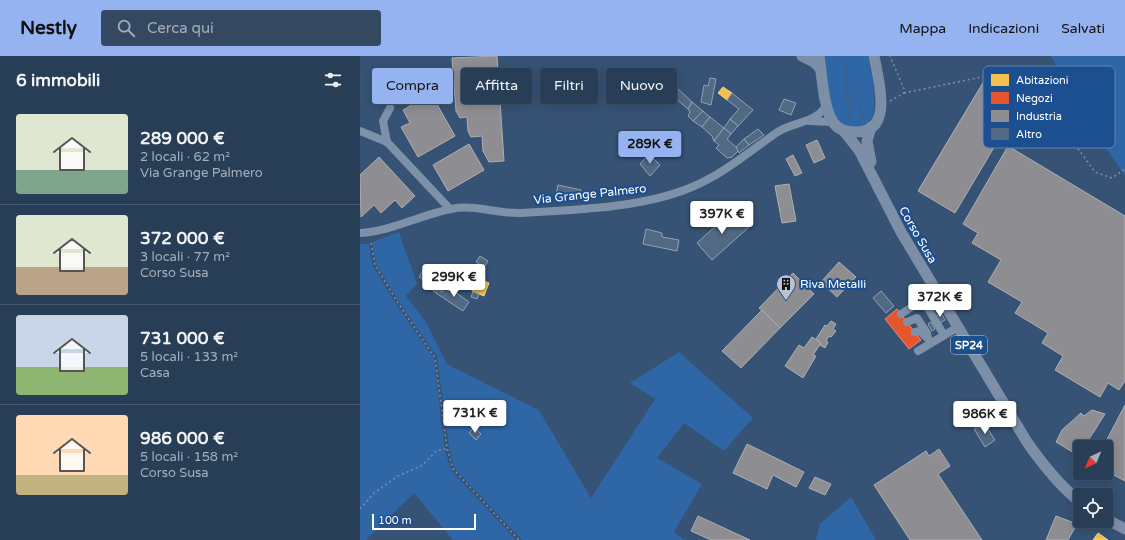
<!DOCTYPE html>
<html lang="it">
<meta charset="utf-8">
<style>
body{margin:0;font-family:"Varela Round",sans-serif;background:#344961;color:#f1f3f6;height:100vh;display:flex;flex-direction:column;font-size:15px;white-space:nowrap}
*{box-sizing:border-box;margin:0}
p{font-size:13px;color:#a5aeba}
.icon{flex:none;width:22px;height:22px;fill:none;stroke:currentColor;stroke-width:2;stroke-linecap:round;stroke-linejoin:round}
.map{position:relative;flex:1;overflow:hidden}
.side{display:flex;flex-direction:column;background:#283e57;width:360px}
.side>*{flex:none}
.top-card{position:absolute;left:12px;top:12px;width:380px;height:36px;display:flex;gap:8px}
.needle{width:26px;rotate:224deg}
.tools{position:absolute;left:713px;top:384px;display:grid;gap:8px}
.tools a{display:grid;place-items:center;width:40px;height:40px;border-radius:4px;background:#283e57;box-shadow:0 2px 10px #0003,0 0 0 1px #44576d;font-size:20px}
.scale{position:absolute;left:12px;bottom:10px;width:104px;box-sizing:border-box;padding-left:4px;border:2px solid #fff;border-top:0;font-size:11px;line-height:14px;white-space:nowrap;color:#fff;-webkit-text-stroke:3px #1b4f8f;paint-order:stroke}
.price{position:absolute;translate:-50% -34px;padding:0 9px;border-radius:4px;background:#fff;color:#222;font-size:13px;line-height:26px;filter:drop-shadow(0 1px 2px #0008)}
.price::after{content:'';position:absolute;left:50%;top:24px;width:12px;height:9px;margin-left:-6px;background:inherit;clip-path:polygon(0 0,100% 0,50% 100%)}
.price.current{background:#95b2f1;color:#111}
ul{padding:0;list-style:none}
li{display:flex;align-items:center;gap:12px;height:100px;padding:0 16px}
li+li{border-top:1px solid #44576d}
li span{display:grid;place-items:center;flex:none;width:112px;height:80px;border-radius:4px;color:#555}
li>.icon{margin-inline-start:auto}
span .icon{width:48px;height:48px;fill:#fffc;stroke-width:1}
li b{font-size:17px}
h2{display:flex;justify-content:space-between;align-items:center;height:48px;padding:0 16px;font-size:17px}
.tag{padding:0 14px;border-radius:4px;background:#283e57;box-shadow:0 2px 10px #0003,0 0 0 1px #44576d;font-size:14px;line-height:36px}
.tag.current{background:#95b2f1;color:#111}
header{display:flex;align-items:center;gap:24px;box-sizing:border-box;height:56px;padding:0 20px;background:#95b2f1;color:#111}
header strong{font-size:19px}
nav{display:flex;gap:22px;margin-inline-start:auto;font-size:14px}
.search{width:280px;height:36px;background:#344961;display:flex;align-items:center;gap:10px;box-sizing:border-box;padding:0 14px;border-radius:4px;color:#a5aeba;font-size:15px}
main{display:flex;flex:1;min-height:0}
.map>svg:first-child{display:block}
.green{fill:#2f66a5}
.homes{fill:#f2c14e;stroke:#f6d483}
.shops{fill:#e4572e;stroke:#ec896d}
.industry{fill:#8d8d92;stroke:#afafb3}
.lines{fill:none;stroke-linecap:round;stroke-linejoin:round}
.stream{stroke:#3b618d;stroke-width:2}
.building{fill:#526984;stroke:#92a2b6}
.path{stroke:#7d92a8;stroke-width:1.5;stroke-dasharray:2 3;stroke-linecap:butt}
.minor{stroke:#7d92a8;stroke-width:8}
.major{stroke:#7d8ea7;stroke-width:11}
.labels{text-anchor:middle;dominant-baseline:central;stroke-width:4;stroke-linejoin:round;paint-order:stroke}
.shield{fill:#1b4f8f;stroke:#bbcadd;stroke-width:1}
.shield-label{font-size:11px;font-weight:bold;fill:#fff}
.street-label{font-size:12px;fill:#fff;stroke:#1b4f8f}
.poi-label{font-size:12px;fill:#fff;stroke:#1b4f8f;text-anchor:start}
.key{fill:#1b4f8f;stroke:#5f84b1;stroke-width:1}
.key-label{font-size:11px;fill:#fff}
</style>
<header>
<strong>Nestly</strong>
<div class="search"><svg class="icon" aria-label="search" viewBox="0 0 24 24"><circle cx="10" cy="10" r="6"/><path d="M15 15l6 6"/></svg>Cerca qui</div>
<nav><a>Mappa</a><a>Indicazioni</a><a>Salvati</a></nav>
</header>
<main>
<section class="side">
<h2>6 immobili<svg class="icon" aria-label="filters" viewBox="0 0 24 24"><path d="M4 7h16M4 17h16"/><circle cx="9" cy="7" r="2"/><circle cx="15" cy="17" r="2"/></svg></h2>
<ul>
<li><span style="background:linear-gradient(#dfe7d0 70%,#7fa58c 0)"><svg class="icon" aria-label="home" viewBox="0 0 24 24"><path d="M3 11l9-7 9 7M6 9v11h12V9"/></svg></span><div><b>289 000 €</b><p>2 locali · 62 m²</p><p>Via Grange Palmero</p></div></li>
<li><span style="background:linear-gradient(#dfe7d0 65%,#b9a48a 0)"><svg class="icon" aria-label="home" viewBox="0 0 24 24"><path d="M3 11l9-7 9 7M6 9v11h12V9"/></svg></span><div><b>372 000 €</b><p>3 locali · 77 m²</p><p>Corso Susa</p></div></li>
<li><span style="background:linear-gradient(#c9d6e8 65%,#8fb573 0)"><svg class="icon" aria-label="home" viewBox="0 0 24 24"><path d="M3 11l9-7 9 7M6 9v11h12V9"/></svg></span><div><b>731 000 €</b><p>5 locali · 133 m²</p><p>Casa</p></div></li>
<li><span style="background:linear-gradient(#ffd9b3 75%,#c2b280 0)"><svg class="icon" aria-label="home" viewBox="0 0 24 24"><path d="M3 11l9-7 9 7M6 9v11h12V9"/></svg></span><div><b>986 000 €</b><p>5 locali · 158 m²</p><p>Corso Susa</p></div></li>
</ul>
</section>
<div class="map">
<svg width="765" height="484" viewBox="0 0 765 484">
<rect width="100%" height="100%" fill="#365274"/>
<g class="green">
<path d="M 464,0 L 508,0 C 511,20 528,76 491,71 C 484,70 477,65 474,58 C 468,43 467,17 464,0 Z"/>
<polygon points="690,0 765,0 765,120 699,24 694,4"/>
<polygon points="39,176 57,228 46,240 66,266 87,308 179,354 231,442 295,343 270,327 319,296 393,362 364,395 324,367 297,402 342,428 314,476 325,484 162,484 94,412 89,391 77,301 37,243 16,208 12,186"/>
<polygon points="0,188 9,188 13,210 34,245 74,303 85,393 91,414 156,484 93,484 54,437 6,484 0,484"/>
<polygon points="491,441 516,484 456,484 460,468"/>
</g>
<g class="homes">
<polygon points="363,31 372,37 367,44 358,37"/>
<polygon points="116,222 129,227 124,240 112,235"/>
<polygon points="738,477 748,484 733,484"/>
</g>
<polygon class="shops" points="537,253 561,284 549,293 525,263"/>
<g class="industry">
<polygon points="137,0 144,105 129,106 123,95 122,80 111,81 108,75 107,61 100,62 96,55 92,2"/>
<polygon points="624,25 661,46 595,157 558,135"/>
<polygon points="66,29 95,80 58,101 41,71 50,67 43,54 60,44 55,35"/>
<polygon points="457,84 465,102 454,107 446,89"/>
<polygon points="109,88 124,114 88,135 73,109"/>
<polygon points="648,90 765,160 765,325 759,334 748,327 740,341 695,314 703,300 682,287 688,277 655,257 662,246 628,226 641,204 612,187 618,177 603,168"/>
<polygon points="433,99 442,117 435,120 426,103"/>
<polygon points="19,101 55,140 42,152 35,144 21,157 14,149 1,161 0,119"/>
<polygon points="429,128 436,165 422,167 415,130"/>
<polygon points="479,206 496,221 477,241 461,226"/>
<polygon points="433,217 454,238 420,272 399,252"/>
<polygon points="402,254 420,272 381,312 362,295"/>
<polygon points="471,265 476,268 473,273 476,275 471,281 469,280 466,285 468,286 465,292 460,289 461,287 456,283 465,269 467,270"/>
<polygon points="452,281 461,287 453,299 456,300 443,322 425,310 439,289 444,292"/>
<polygon points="765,349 765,425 746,415 746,391 743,391"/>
<polygon points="732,354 745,358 724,391 720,391 719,400 696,386 702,374 721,357 724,360"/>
<polygon points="387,388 444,416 436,431 413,419 407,433 373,417"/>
<polygon points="579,393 590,410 578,418 622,484 550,484 514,429 566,395 569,400"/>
<polygon points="455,421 471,428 465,439 449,432"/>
<polygon points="338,460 390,484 351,484 331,475"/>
<polygon points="696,460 717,468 708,484 686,484"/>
</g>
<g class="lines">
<g class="stream">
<polyline points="485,0 489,63"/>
<polyline points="488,45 494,44 499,48 503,62"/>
</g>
</g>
<g class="building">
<polygon points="350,22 356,23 351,49 341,46 344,29 348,30"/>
<polygon points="315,30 332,46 328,53 309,37"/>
<polygon points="372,37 393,54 378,70 370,63 379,53 367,44"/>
<polygon points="424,43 436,47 431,59 419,54"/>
<polygon points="332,46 343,55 333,65 328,60 330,56 328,53"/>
<polygon points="343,55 350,61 342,71 333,65"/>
<polygon points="350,61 364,72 354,85 352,80 342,71"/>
<polygon points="370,63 378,70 371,78 364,72"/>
<polygon points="364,72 371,78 367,83 379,94 372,101 367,102 356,92 359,89 354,85"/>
<polygon points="398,73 404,79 389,89 384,83"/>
<polygon points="384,83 389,89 379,97 376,91"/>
<polygon points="289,98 300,109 290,120 280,108"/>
<polygon points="198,129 221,134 219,143 196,138"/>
<polygon points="372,155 388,172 352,204 337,187"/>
<polygon points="286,173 302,177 302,181 319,184 317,195 283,188"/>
<polygon points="120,200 128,205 124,211 116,206"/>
<polygon points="63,214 86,229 82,236 78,233 76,237 73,235 75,232 59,221"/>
<polygon points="98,228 100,230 95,236 109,246 103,255 76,237 78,233 82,236 85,232 89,235 92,230 95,232"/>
<polygon points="521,235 534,250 526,257 513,242"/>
<polygon points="113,236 119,238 117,243 111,241"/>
<polygon points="581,257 585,264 578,268 574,261"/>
<polygon points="571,266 575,273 572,275 568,268"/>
<polygon points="624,367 635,384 625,391 614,373"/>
<polygon points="114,371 121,378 116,384 109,377"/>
</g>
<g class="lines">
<g class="path">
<polyline points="544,37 641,17 658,21 686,49 735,116 752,122 765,113"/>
<polyline points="530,45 544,37 544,33 530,0"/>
<polyline points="11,187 15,209 36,244 75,302 87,392 93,413 159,484"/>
<polyline points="0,453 14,437 38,420 63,409 76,395 86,393"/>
</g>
<g class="minor">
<polyline points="449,65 473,66"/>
<polyline points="0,75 27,86 90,153"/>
<polyline points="27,86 23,65 30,52"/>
<path d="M 0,177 C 32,175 60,159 91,153 C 115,148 136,158 160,157 C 214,154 283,152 332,131 C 363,118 389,96 416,77 C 433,65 457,68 467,48"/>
<polyline points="574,232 565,240 563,244 584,279"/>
<polyline points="541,258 563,244"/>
<polyline points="547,266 557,262 567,277 568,282"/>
<polyline points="555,276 560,275 567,282"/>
<polyline points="558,295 598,271"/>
</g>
<g class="major">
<polyline points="442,0 454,6 461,13"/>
<path d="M 459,0 C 462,18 463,51 473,66 C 478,74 486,76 495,76 C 535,77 518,23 514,0"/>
<path d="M 483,74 L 499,94 L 541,176 L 667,386 C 683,409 699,429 720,446"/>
<polyline points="511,106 507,85 511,71"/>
<polyline points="746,463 765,473"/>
</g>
</g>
<defs>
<symbol id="building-pin" viewBox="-11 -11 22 30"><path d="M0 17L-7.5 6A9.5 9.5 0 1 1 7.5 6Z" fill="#b9c2ce" stroke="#1b4f8f"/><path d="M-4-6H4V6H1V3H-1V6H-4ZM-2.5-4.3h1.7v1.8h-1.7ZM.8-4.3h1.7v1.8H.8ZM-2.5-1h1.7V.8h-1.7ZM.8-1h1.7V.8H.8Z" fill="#111"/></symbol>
</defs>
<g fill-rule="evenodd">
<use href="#building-pin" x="415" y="217" width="22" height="30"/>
</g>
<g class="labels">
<rect class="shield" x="591" y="280" width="36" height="18" rx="3"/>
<g class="shield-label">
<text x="609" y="289">SP24</text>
</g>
<g class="street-label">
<text transform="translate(230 138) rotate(-6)">Via Grange Palmero</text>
<text transform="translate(558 179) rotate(60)">Corso Susa</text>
</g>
<g class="poi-label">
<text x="440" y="228">Riva Metalli</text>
</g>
</g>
<rect x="623" y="10" width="132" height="82" rx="6" class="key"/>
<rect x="631" y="18" width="18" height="12" fill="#f2c14e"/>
<rect x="631" y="36" width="18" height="12" fill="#e4572e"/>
<rect x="631" y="54" width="18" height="12" fill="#8d8d92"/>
<rect x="631" y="72" width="18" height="12" fill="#526984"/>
<g class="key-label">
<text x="656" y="28">Abitazioni</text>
<text x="656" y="46">Negozi</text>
<text x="656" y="64">Industria</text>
<text x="656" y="82">Altro</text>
</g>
</svg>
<div class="tools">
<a><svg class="needle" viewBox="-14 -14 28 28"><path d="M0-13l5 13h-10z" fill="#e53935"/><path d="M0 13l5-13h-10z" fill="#a5aeba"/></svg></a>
<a><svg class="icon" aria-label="locate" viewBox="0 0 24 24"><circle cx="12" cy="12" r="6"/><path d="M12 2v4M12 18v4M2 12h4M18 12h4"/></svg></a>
</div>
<div class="scale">100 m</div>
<b class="price current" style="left:290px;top:109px">289K €</b>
<b class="price" style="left:362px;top:179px">397K €</b>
<b class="price" style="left:94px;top:242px">299K €</b>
<b class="price" style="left:580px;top:262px">372K €</b>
<b class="price" style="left:115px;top:378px">731K €</b>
<b class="price" style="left:625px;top:379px">986K €</b>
<div class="top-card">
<a class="tag current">Compra</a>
<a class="tag">Affitta</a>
<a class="tag">Filtri</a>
<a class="tag">Nuovo</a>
</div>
</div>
</main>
